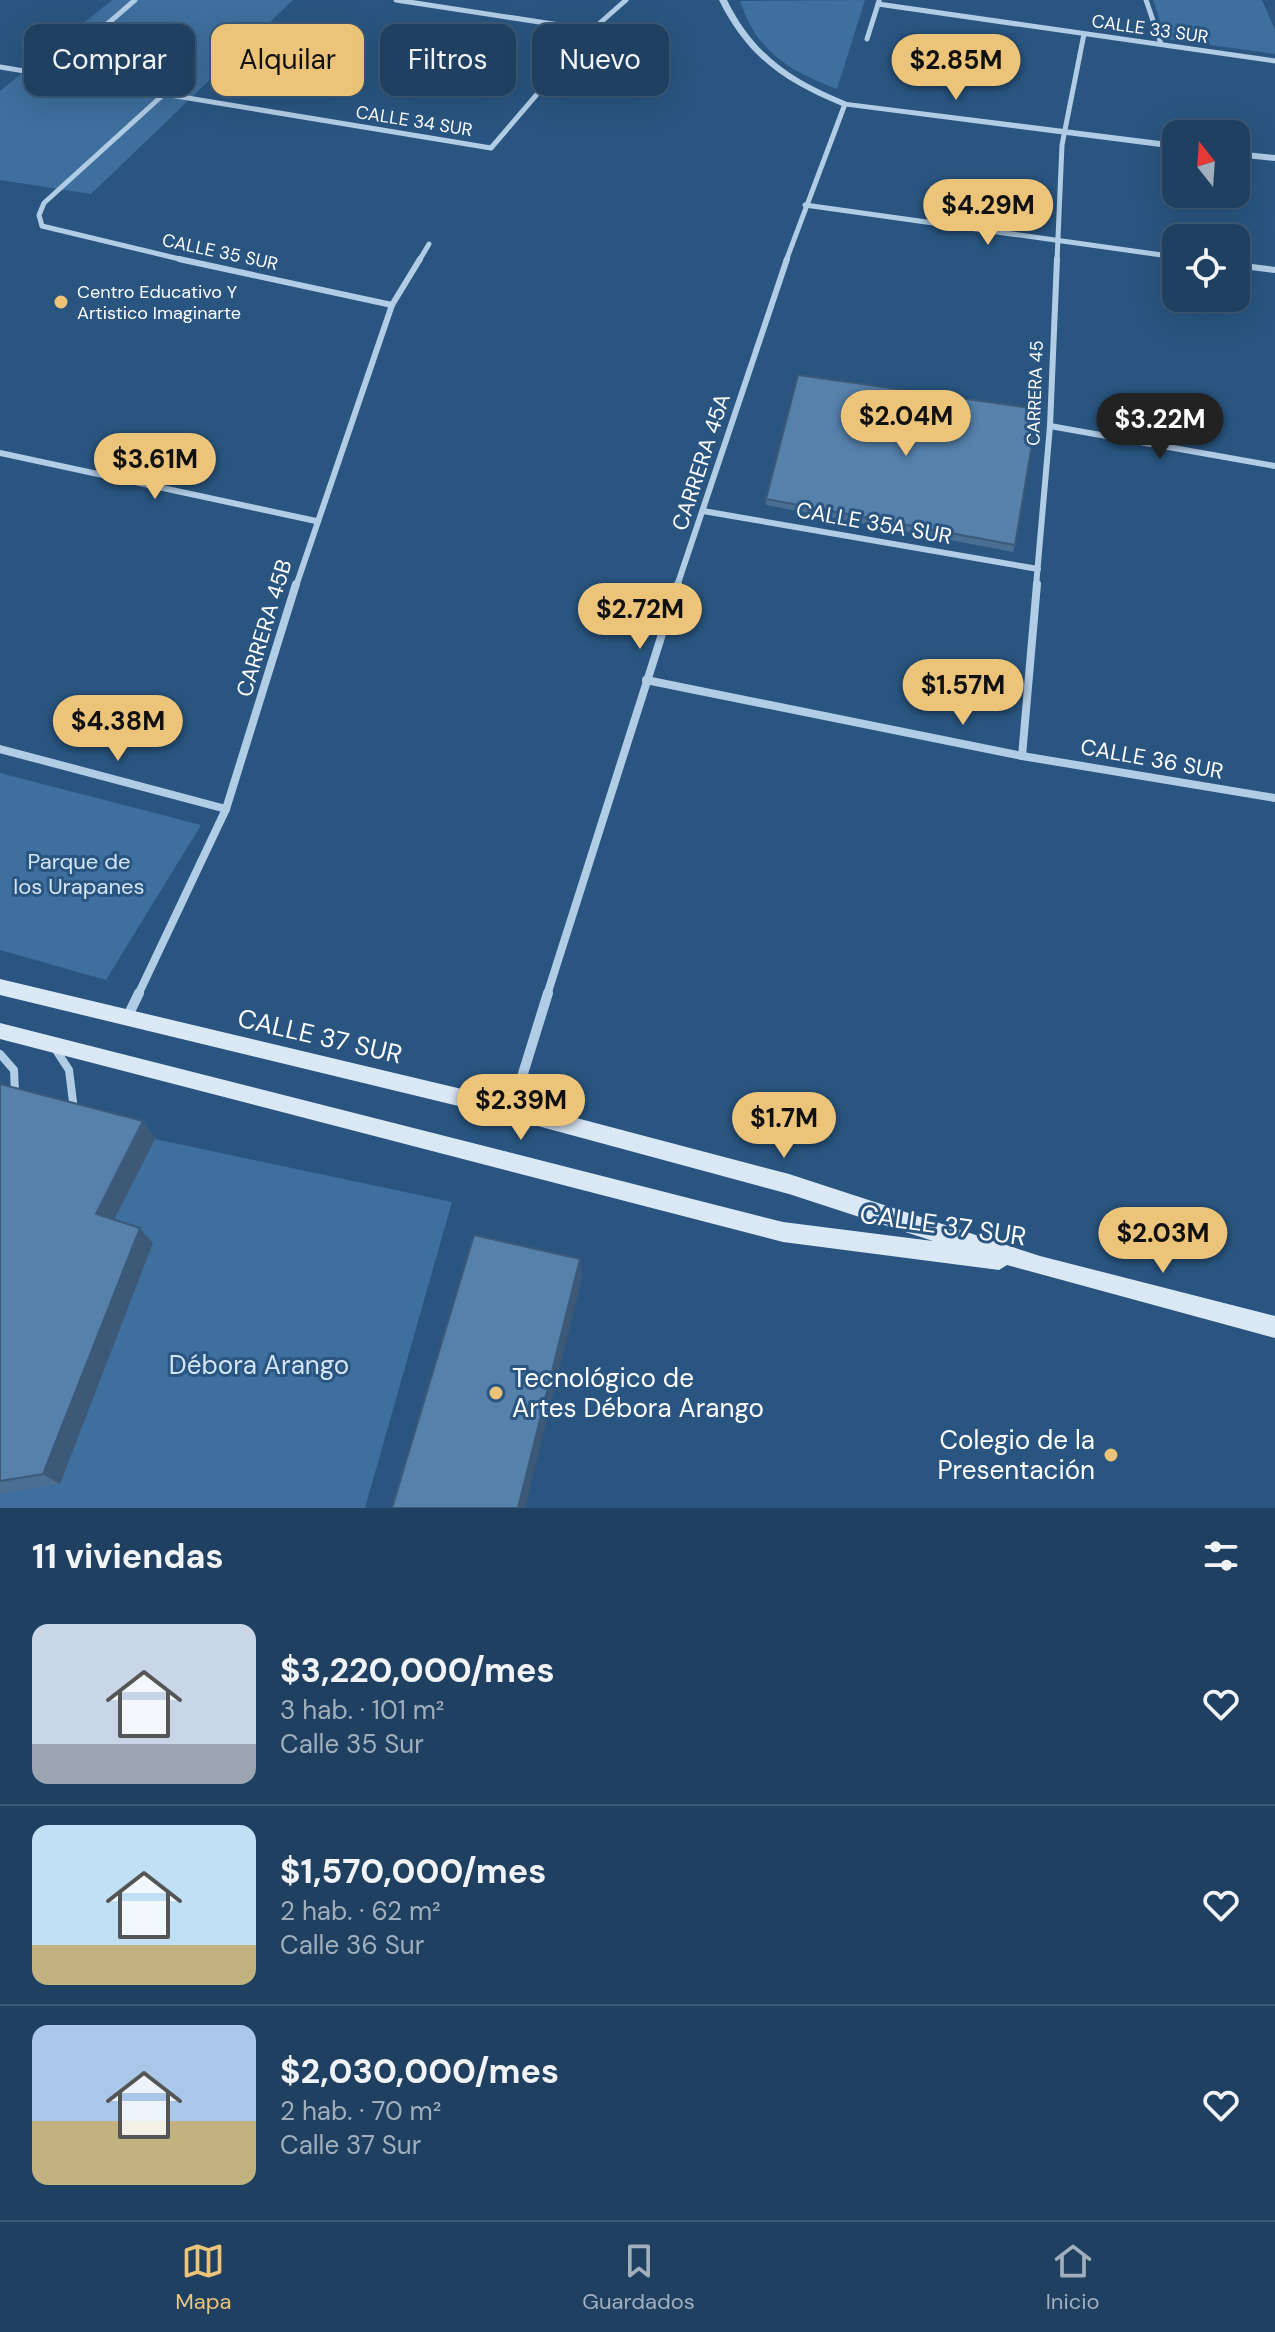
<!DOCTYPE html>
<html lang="es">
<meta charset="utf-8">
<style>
body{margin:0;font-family:"DM Sans",sans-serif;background:#274766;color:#f1f3f6;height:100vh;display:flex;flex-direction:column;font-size:30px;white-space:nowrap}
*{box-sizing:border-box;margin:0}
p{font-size:26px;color:#a1afbd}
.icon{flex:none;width:44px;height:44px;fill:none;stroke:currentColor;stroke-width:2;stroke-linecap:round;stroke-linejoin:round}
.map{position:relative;height:1508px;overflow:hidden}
.drawer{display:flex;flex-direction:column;background:#1f4060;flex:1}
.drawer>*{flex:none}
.hud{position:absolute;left:24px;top:24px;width:800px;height:72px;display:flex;gap:16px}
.needle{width:52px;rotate:343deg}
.fabs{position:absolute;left:1162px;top:120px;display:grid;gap:16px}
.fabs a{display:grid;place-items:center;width:88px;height:88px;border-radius:16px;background:#1f4060;box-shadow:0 8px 32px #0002,0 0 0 2px #3c5975;font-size:40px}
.price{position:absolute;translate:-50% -68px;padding:0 18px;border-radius:28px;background:#ecc479;color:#111;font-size:26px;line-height:52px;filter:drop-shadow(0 2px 4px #0008)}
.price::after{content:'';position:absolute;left:50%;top:48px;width:24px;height:18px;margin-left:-12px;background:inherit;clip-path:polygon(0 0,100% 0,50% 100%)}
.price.active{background:#222;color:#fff}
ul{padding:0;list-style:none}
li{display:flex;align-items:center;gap:24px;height:200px;padding:0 32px}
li+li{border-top:2px solid #3c5975}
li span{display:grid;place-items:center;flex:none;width:224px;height:160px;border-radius:16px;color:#555}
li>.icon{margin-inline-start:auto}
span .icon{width:96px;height:96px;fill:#fffc;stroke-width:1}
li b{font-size:34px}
h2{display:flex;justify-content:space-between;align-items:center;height:96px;padding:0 32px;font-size:34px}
.chip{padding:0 28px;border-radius:16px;background:#1f4060;box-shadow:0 8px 32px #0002,0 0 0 2px #3c5975;font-size:28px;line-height:72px}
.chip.active{background:#ecc479;color:#111}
.dock{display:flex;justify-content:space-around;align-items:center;height:112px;border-top:2px solid #3c5975;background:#1f4060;font-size:22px;color:#a1afbd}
.dock a{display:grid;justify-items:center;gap:4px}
.dock .active{color:#ecc479}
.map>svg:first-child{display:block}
.green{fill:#3e6f9e}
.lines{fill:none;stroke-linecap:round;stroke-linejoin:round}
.service{stroke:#b1cce5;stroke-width:8}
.minor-far3{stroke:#b1cce5;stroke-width:5}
.minor-far2{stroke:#b1cce5;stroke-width:6}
.minor-far1{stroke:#b1cce5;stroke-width:8}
.minor{stroke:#b1cce5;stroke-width:10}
.tertiary{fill:#b1cce5;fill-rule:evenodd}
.secondary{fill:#dae8f6;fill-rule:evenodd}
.wall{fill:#4a6f93}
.shaded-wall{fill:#3c5a78}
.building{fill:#5681ab;stroke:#3c5a78;stroke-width:2}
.poi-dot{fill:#ecc479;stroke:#295580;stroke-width:3}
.labels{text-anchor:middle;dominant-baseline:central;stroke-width:6;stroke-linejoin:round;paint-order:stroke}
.far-street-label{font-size:18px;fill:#fff;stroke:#295580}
.far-poi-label{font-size:18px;fill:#fff;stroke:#295580;text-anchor:start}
.street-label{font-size:22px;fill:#fff;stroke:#295580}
.park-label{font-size:22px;fill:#d4e5f5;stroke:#295580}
.near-street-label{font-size:26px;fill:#fff;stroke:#295580}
.near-park-label{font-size:26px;fill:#d4e5f5;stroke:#295580}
.near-poi-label{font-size:26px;fill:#fff;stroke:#295580;text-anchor:start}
</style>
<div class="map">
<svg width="1275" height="1508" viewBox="0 0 1275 1508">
<rect width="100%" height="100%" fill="#295580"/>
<g class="green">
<polygon points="112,0 293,0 91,194 0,180 0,91"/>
<path d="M 865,0 L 837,89 C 789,71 756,51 740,1 Z"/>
<polygon points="1153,0 1262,0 1275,30 1275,54 1166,39"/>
<polygon points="0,773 201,825 106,980 0,950"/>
<polygon points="155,1139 452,1202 365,1508 0,1508 0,1494 109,1230"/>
</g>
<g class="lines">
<g class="service">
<polyline points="56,1050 69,1070 74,1110"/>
<polyline points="0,1054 14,1070 15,1093"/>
</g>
<g class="minor-far3">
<polyline points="396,0 592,30"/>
<polyline points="1146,0 1161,44"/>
<polyline points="878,4 1275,61"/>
<polyline points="867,39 879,1"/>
<polyline points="0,67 491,148 592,30 626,0"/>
<polyline points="48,75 135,0"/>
<polyline points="164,94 44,203 39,215 42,226 188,261"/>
<polyline points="805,205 1176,257"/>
<polyline points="419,261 429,244"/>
<polyline points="786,261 845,104"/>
<polyline points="1057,261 1062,145 1084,34"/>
</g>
<g class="minor-far2">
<polyline points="179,259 392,305"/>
<polyline points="1236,265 1275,270"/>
<polyline points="1050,426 1275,466"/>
<polyline points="0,453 316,521"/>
<polyline points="703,511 1038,569"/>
<polyline points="296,586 392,305 420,259"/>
<polyline points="677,586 787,259"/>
<polyline points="1036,586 1050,426 1057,259"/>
</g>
<g class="minor-far1">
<polyline points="646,680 1022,756 1275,798"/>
<polyline points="0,749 226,809"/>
<polyline points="1022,756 1037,584"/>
<polyline points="138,995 226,809 296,584"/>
<polyline points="547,995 678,584"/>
</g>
<g class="minor">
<polyline points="126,1020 139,993"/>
<polyline points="512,1109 548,993"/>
</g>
<g class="tertiary">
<path d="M 719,0 L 727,0 C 754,55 791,79 847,102 L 1176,143 L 1176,149 L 842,106 C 784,82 747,57 719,0 Z"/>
<polygon points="1236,151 1275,155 1275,161 1236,157"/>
</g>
<polygon class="secondary" points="0,979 512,1101 789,1174 1040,1256 1275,1316 1275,1338 1007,1265 999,1270 783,1242 0,1039 0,1023 783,1222 933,1241 789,1194 512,1119 0,995"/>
</g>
<g class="wall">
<polygon points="766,499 1015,545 1013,552 766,505"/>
<polygon points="0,1084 143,1121 155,1138 114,1220 153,1243 60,1484 0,1494"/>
</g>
<g class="shaded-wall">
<polygon points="143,1121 155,1138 109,1230 96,1214"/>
<polygon points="140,1228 153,1243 60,1484 43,1474"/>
<polygon points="580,1259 582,1279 525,1508 518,1508"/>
</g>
<g class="building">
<polygon points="798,375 1038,409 1015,545 766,499"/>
<polygon points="0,1084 143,1121 96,1214 140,1228 43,1474 0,1481"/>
<polygon points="474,1235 580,1259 518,1508 392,1508"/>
</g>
<g class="poi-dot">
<circle cx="61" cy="302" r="8"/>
<circle cx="496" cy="1393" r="8"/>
<circle cx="1111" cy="1455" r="8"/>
</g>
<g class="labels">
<g class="far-street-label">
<text transform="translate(1150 29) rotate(8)">CALLE 33 SUR</text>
<text transform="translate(414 121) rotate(9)">CALLE 34 SUR</text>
<text transform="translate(220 252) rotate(12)">CALLE 35 SUR</text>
<text transform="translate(1035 393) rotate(-88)">CARRERA 45</text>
</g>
<g class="far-poi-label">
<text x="77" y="292">Centro Educativo Y<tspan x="77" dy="21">Artistico Imaginarte</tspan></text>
</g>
<g class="street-label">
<text transform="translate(701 462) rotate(-72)">CARRERA 45A</text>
<text transform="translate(874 523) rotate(10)">CALLE 35A SUR</text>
<text transform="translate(264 628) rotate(-73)">CARRERA 45B</text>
<text transform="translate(1152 759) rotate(10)">CALLE 36 SUR</text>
</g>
<g class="park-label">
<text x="79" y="861">Parque de<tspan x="79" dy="25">los Urapanes</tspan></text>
</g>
<g class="near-street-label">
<text transform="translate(320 1036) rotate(13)">CALLE 37 SUR</text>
<text transform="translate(943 1225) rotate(8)">CALLE 37 SUR</text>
</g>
<g class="near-park-label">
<text x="259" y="1365">Débora Arango</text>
</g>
<g class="near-poi-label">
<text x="512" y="1378">Tecnológico de<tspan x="512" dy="30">Artes Débora Arango</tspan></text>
<text x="1095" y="1440" text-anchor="end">Colegio de la<tspan x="1095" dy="30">Presentación</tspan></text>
</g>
</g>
</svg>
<div class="fabs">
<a><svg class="needle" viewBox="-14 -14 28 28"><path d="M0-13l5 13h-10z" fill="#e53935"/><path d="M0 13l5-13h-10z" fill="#a1afbd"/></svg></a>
<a><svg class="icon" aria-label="locate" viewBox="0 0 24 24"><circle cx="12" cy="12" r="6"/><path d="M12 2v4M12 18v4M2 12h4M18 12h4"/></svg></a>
</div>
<b class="price" style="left:956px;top:102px">$2.85M</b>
<b class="price" style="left:988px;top:247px">$4.29M</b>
<b class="price" style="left:906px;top:458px">$2.04M</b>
<b class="price active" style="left:1160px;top:461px">$3.22M</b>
<b class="price" style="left:155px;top:501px">$3.61M</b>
<b class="price" style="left:640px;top:651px">$2.72M</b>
<b class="price" style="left:963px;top:727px">$1.57M</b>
<b class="price" style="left:118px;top:763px">$4.38M</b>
<b class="price" style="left:521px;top:1142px">$2.39M</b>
<b class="price" style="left:784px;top:1160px">$1.7M</b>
<b class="price" style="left:1163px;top:1275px">$2.03M</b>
<div class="hud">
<a class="chip">Comprar</a>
<a class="chip active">Alquilar</a>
<a class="chip">Filtros</a>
<a class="chip">Nuevo</a>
</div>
</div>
<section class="drawer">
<h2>11 viviendas<svg class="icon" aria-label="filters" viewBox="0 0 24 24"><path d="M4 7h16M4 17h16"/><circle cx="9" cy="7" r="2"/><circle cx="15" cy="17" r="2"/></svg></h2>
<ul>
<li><span style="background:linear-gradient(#c9d6e8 75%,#9aa5b1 0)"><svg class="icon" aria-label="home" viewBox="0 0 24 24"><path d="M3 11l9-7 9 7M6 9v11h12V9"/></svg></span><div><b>$3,220,000/mes</b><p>3 hab. · 101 m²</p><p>Calle 35 Sur</p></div><svg class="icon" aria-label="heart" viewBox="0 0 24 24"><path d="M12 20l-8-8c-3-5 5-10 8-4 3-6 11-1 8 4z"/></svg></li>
<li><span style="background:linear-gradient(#bfe0f5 75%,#c2b280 0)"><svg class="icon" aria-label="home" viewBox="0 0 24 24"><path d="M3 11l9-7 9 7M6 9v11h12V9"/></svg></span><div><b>$1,570,000/mes</b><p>2 hab. · 62 m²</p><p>Calle 36 Sur</p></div><svg class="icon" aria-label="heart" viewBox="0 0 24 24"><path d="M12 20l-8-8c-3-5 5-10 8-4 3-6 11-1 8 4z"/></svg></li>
<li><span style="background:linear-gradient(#a9c7e8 60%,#c2b280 0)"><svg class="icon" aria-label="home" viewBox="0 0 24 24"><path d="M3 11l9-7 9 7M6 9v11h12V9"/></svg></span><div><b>$2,030,000/mes</b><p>2 hab. · 70 m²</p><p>Calle 37 Sur</p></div><svg class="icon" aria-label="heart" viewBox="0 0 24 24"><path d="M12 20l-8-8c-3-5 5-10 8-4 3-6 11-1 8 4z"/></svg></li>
</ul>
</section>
<nav class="dock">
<a class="active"><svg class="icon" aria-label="map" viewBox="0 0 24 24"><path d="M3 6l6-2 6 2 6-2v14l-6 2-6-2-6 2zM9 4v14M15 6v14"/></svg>Mapa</a>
<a><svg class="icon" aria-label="saved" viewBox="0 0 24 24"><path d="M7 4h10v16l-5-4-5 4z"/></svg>Guardados</a>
<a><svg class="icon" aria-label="home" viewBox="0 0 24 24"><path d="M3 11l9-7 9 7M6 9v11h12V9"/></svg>Inicio</a>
</nav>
